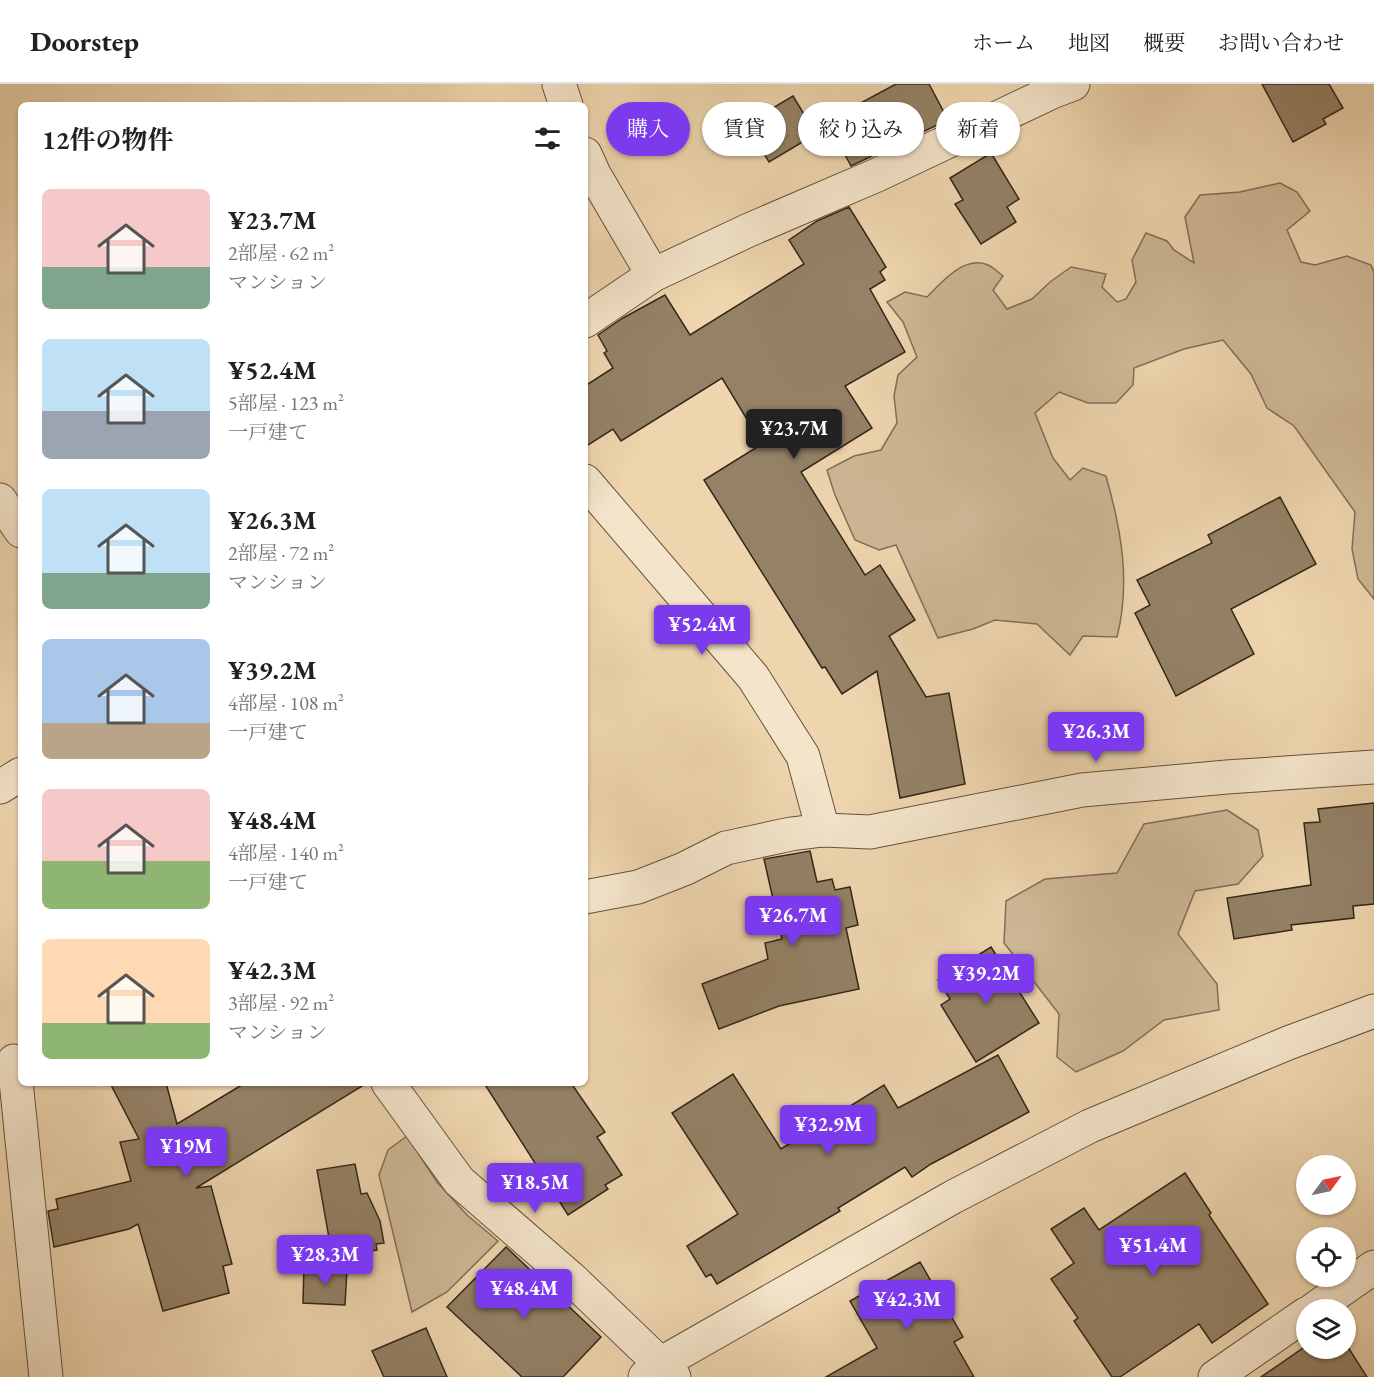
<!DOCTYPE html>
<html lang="ja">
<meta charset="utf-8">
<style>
body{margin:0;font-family:"EB Garamond","Noto Serif JP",serif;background:#f6f6f6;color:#202124;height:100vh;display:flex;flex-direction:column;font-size:22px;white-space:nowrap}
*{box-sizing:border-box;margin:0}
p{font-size:20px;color:#757577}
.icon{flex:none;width:33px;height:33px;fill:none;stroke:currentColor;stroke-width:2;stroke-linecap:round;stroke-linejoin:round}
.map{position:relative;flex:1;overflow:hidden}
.sheet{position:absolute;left:18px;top:18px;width:570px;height:984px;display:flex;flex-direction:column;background:#fff;border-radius:9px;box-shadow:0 2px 4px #0004}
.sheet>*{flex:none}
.guide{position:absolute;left:606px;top:18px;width:570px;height:54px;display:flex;gap:12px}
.needle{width:39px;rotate:57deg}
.fabs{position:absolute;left:1296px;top:1071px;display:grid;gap:12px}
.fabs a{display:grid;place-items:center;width:60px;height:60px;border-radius:50%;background:#fff;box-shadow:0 2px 4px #0004;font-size:30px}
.price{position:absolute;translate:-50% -51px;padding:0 14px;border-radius:6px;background:#7c3aed;color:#fff;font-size:20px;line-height:39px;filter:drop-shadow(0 2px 3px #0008)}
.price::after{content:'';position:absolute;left:50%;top:36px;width:18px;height:14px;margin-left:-9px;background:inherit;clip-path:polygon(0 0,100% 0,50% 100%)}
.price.on{background:#222;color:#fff}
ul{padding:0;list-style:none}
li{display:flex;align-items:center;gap:18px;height:150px;padding:0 24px}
li span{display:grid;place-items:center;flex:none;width:168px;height:120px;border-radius:9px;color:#555}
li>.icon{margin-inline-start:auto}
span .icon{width:72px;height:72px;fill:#fffc;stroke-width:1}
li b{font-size:26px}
h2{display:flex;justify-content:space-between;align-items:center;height:72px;padding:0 24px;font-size:26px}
.tag{padding:0 21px;border-radius:27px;background:#fff;box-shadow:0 2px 4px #0004;font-size:21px;line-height:54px}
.tag.on{background:#7c3aed;color:#fff}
header{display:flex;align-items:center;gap:36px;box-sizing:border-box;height:84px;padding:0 30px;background:#fff;border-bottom:2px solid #e0e0e0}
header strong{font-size:28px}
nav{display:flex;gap:33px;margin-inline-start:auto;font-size:21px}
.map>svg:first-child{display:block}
.green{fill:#ceb795;stroke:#806f57;stroke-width:1.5}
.building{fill:#948166;stroke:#332719;stroke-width:1.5}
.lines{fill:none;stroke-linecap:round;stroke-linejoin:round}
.minor-casing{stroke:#62523e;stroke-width:35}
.minor{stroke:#f4e4ca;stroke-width:33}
</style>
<header>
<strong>Doorstep</strong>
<nav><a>ホーム</a><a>地図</a><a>概要</a><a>お問い合わせ</a></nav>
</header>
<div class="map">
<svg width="1374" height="1293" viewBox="0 0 1374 1293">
<rect width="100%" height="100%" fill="#eed5ae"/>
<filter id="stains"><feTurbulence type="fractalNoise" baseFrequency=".00333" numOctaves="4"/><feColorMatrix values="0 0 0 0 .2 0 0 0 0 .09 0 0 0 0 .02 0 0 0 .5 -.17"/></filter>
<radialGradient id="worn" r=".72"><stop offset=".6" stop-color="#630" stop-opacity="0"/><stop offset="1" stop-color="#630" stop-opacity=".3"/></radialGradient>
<g class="green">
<path d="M 1280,99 L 1297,108 L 1310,127 L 1287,146 L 1301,178 L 1315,181 L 1347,172 L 1371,181 L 1374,188 L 1374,515 L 1358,495 L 1352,465 L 1355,428 L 1294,342 L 1267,324 L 1251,290 L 1223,256 L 1184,265 L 1134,284 L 1133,301 L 1116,319 L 1088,319 L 1059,308 L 1035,329 L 1053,374 L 1070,396 L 1083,384 L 1106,392 C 1121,445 1131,498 1117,553 L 1083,552 L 1070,571 L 1037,540 L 995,536 L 973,545 L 938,554 L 896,461 L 879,466 L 855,456 L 835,411 L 827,386 L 854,372 L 881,366 L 897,339 L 894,312 L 898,291 L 917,273 L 903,238 L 887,218 L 905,208 L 927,213 C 942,198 964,171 988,181 C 993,183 999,189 1003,192 L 993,206 L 1007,225 L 1032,215 L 1050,198 L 1071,183 L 1106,190 L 1102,203 L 1117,218 L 1126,215 L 1136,198 L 1132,176 L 1146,149 L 1167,157 L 1174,166 L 1194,179 L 1185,133 L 1200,111 L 1240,108 Z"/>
<polygon points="1227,726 1258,746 1263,772 1238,800 1195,807 1178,850 1217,900 1219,926 1164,936 1123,967 1076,988 1057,973 1059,930 1004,859 1006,817 1045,795 1117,789 1144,740"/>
<polygon points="407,1052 437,1098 467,1131 498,1157 447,1208 412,1228 379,1091 388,1066"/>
</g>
<g class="building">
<polygon points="896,0 929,0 948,36 851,82 827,37"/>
<polygon points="1262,0 1329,0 1343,24 1323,35 1326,40 1293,58"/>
<polygon points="793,12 816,50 769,78 746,40"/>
<polygon points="991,69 1019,115 1007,123 1016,138 981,160 955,120 963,116 950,94"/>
<polygon points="849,123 886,183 880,188 885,196 870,205 905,268 845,302 872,344 801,388 865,491 880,481 915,536 889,552 926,613 949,609 965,700 900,714 877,587 842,610 825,583 822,584 704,396 762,360 722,294 621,357 613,345 585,363 585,302 613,284 604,269 607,267 598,251 623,234 665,211 690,251 804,180 789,156 817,137"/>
<polygon points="1280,413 1316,480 1231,525 1254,570 1176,612 1135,529 1150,521 1137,496 1212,459 1208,451"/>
<polygon points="1374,719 1374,820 1353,822 1354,834 1291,841 1292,846 1234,855 1227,814 1311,801 1304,739 1320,738 1318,725"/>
<polygon points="810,767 817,798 832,795 835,806 850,803 858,841 846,844 859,905 779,922 719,945 702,900 768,875 765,859 782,855 764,775"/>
<polygon points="991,863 1039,939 976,978 941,921 950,915 938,896"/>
<polygon points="998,971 1029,1028 931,1080 912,1093 905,1083 838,1124 840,1127 717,1200 711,1190 706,1193 687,1162 738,1130 672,1029 733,990 781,1065 884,1001 898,1024"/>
<polygon points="110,999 166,999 177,1040 245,999 367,999 196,1104 211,1102 232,1180 223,1182 229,1209 163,1227 138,1140 129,1145 54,1163 48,1127 58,1125 56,1115 131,1097 120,1058 139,1055"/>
<polygon points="484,999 571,999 605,1048 597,1053 622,1091 605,1101 608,1105 568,1131"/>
<polygon points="355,1080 361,1110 367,1109 380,1137 384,1159 376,1160 377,1166 332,1171 317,1086"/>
<polygon points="1185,1089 1211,1129 1209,1131 1268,1220 1212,1259 1199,1240 1120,1293 1112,1293 1074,1237 1078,1234 1051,1195 1074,1179 1051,1145 1084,1124 1099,1146"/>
<polygon points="506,1163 601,1253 563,1293 522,1293 447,1223"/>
<polygon points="920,1178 963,1253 954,1258 974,1293 826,1293 877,1264 850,1217"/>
<polygon points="304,1182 347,1185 345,1221 303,1219"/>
<polygon points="426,1244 447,1293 384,1293 372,1267"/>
<polygon points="1346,1260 1367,1293 1261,1293 1306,1262 1306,1264 1346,1264"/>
</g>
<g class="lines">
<defs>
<g id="minor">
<polyline points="559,0 566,21"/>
<polyline points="585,70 594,90 653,191"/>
<polyline points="585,237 653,191 749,146 877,91 1052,8 1073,0"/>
<polyline points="585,397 753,593 803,672 823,746"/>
<polyline points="0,416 21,447"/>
<polyline points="0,703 21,690"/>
<polyline points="585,813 638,803 684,785 726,764 791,750 823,746 870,748 1082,706 1227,693 1374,683"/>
<polyline points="14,977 46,1293"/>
<polyline points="388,999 459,1097 573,1196 674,1293"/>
<polyline points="1313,1226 1374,1183"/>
<polyline points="645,1293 660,1280 953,1113 1090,1042 1288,959 1374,927"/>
<polyline points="1215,1293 1306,1230"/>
</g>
</defs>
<use href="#minor" class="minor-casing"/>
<use href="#minor" class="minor"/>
</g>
<rect width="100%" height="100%" filter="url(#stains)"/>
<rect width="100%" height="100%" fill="url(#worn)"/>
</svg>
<div class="fabs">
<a><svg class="needle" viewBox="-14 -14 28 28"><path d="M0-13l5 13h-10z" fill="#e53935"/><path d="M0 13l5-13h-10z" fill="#757577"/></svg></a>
<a><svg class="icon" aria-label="locate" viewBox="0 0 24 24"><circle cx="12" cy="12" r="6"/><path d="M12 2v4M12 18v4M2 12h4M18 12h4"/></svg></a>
<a><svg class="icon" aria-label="layers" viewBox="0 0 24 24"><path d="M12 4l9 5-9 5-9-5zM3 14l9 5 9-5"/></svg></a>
</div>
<b class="price on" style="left:794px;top:376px">¥23.7M</b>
<b class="price" style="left:702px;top:572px">¥52.4M</b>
<b class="price" style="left:1096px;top:679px">¥26.3M</b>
<b class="price" style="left:793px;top:863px">¥26.7M</b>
<b class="price" style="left:986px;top:921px">¥39.2M</b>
<b class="price" style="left:828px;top:1072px">¥32.9M</b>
<b class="price" style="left:186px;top:1094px">¥19M</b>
<b class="price" style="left:535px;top:1130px">¥18.5M</b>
<b class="price" style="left:1153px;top:1193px">¥51.4M</b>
<b class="price" style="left:325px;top:1202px">¥28.3M</b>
<b class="price" style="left:524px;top:1236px">¥48.4M</b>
<b class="price" style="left:907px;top:1247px">¥42.3M</b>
<div class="guide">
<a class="tag on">購入</a>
<a class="tag">賃貸</a>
<a class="tag">絞り込み</a>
<a class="tag">新着</a>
</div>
<section class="sheet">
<h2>12件の物件<svg class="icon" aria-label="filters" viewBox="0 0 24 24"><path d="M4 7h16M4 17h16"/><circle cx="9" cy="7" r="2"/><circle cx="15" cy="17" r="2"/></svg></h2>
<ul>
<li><span style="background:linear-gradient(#f6c9c9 65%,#7fa58c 0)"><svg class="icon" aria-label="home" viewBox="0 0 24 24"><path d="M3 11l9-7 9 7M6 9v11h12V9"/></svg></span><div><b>¥23.7M</b><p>2部屋 · 62 m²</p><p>マンション</p></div></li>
<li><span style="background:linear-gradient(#bfe0f5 60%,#9aa5b1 0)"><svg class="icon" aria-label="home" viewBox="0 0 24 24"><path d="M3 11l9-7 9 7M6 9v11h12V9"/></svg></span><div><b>¥52.4M</b><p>5部屋 · 123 m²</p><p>一戸建て</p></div></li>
<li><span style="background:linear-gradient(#bfe0f5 70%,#7fa58c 0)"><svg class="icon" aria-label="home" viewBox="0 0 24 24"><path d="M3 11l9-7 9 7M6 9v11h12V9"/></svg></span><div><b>¥26.3M</b><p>2部屋 · 72 m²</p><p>マンション</p></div></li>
<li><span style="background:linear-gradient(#a9c7e8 70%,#b9a48a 0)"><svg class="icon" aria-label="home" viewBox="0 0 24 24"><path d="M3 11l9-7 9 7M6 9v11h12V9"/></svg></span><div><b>¥39.2M</b><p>4部屋 · 108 m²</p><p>一戸建て</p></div></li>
<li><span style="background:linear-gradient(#f6c9c9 60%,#8fb573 0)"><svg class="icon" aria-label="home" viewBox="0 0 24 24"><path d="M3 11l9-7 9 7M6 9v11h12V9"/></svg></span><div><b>¥48.4M</b><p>4部屋 · 140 m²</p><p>一戸建て</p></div></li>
<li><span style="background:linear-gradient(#ffd9b3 70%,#8fb573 0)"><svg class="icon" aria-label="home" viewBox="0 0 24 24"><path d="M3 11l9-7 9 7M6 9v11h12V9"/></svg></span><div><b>¥42.3M</b><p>3部屋 · 92 m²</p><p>マンション</p></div></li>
</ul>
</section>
</div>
